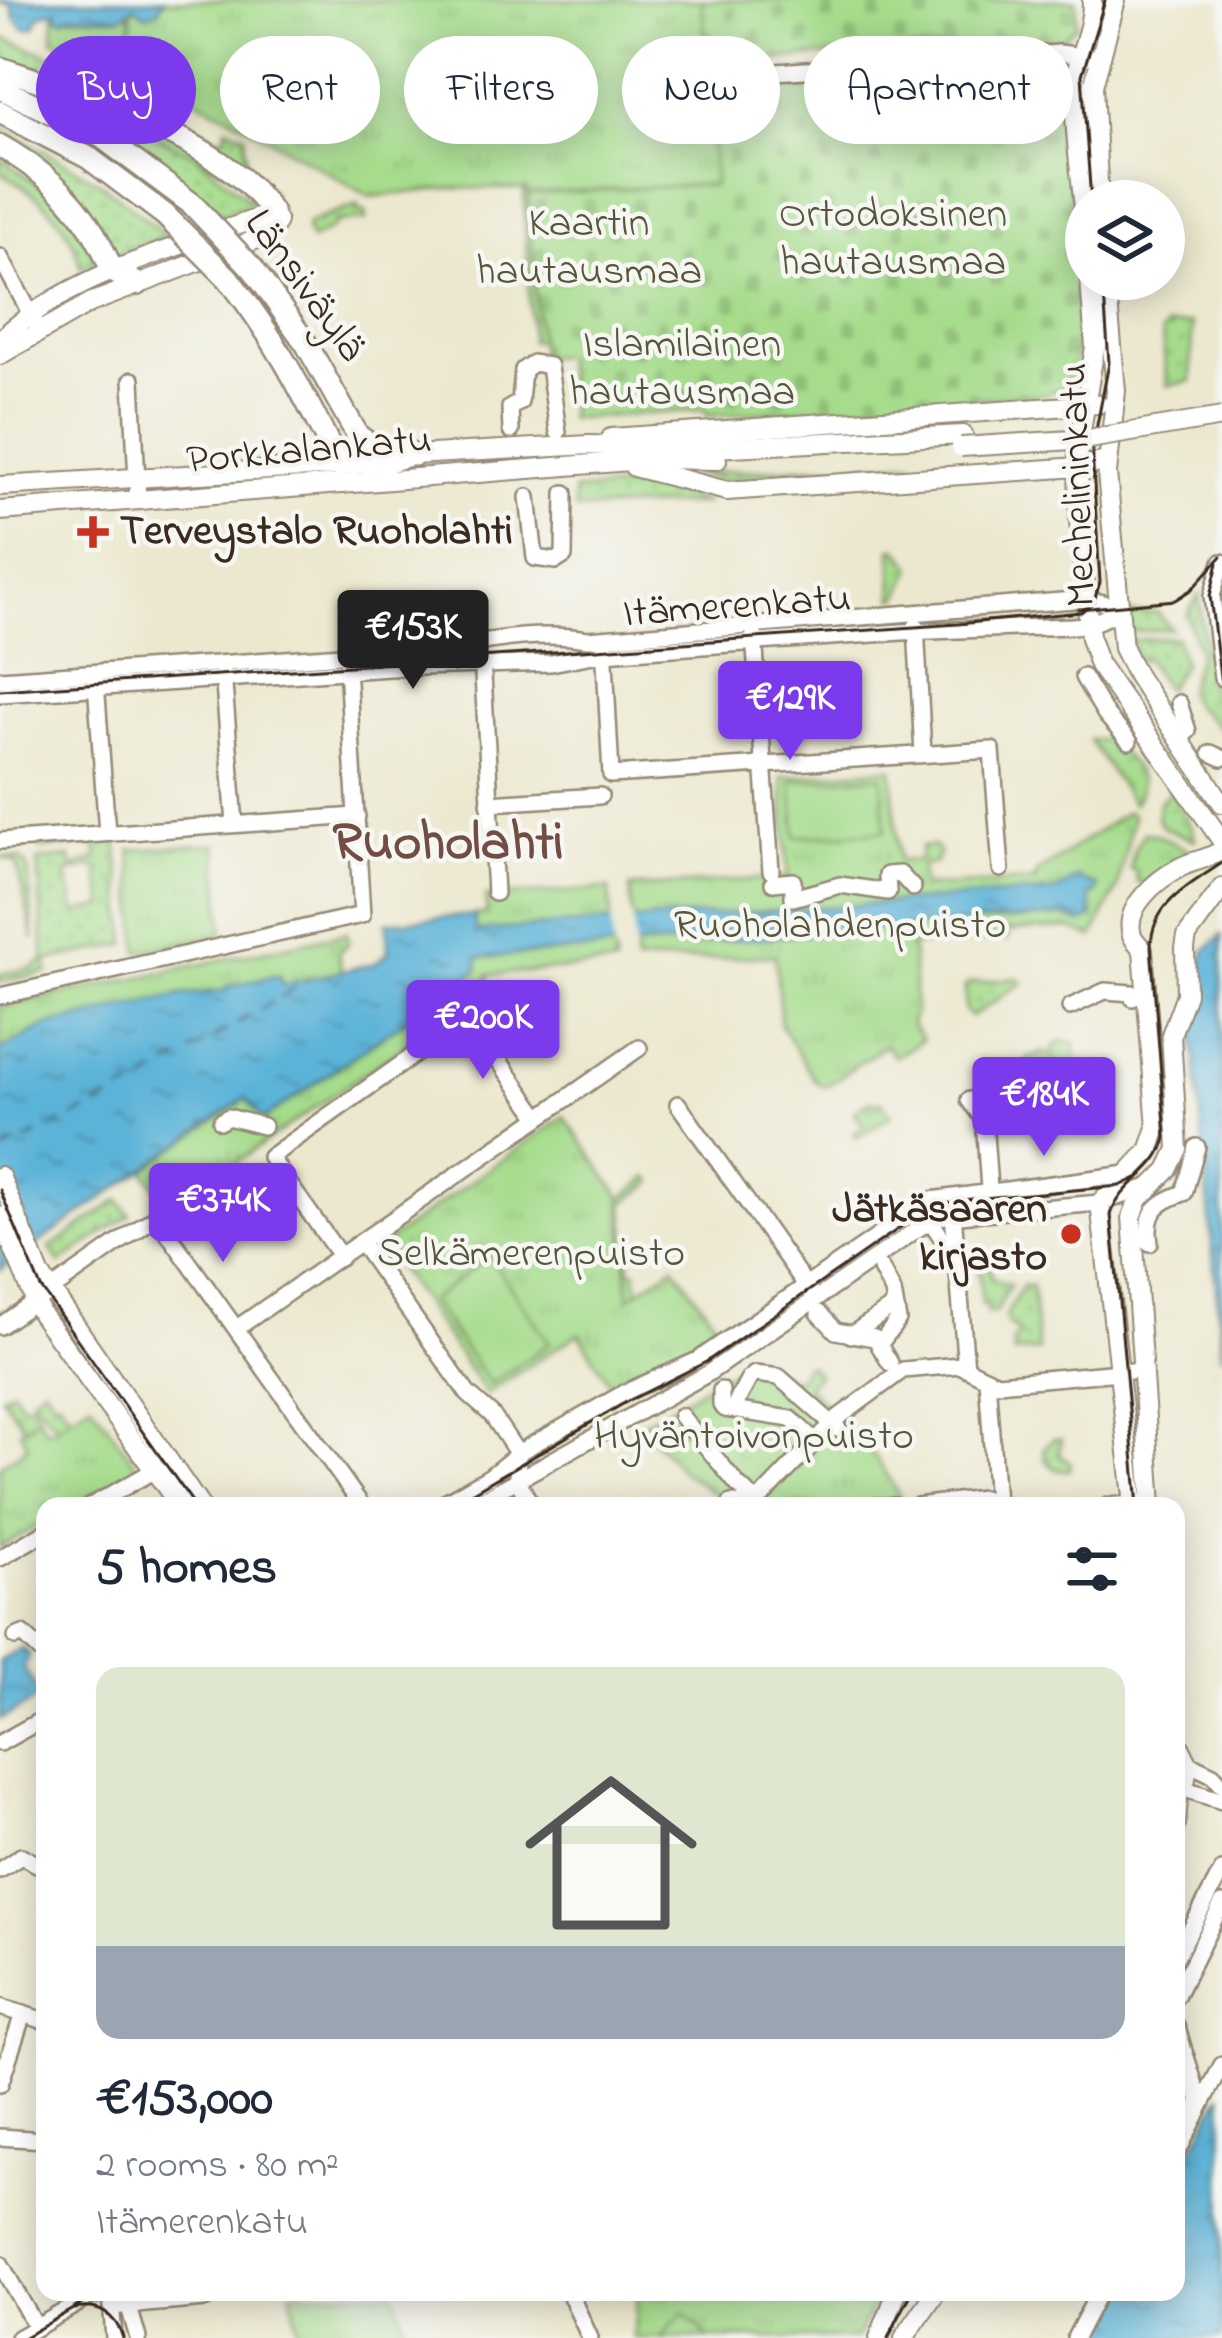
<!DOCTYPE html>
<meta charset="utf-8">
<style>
body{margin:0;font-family:"Indie Flower",sans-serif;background:#f6f6f7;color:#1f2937;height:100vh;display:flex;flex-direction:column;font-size:45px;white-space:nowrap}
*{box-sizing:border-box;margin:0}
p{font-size:39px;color:#747a83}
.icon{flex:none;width:66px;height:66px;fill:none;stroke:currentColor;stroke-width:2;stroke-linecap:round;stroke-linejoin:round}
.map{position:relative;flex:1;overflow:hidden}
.side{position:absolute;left:36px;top:1497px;width:1149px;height:804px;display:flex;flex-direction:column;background:#fff;border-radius:24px;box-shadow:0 6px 30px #0003}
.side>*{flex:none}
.top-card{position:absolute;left:36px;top:36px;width:1152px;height:108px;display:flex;gap:24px}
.controls{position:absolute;left:1065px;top:180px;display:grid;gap:24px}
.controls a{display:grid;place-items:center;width:120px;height:120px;border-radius:50%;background:#fff;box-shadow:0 6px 30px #0003;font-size:60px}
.price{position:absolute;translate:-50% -102px;padding:0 27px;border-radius:12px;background:#7c3aed;color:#fff;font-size:39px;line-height:78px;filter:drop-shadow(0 3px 6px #0008)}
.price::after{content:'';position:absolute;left:50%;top:72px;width:36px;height:27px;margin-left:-18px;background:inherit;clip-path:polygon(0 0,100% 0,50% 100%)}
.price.active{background:#222;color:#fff}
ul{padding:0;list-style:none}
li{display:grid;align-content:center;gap:24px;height:636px;padding:0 60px}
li+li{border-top:3px solid #e0e1e3}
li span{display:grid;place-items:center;height:372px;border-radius:24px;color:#555}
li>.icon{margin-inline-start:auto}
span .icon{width:216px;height:216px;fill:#fffc;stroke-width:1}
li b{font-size:51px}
h2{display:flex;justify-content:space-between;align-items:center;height:144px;padding:0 60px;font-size:51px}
.tag{padding:0 42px;border-radius:54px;background:#fff;box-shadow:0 6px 30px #0003;font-size:42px;line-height:108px}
.tag.active{background:#7c3aed;color:#fff}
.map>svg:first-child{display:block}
.grass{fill:url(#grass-dots);stroke:#708355;stroke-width:3;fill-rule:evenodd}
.wetland{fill:url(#wetland-marsh);stroke:#708355;stroke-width:3}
.cemetery{fill:url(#cemetery-stones);stroke:#708355;stroke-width:3}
.park{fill:url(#park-tufts);stroke:#708355;stroke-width:3}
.garden{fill:#a6dc8c;stroke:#708355;stroke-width:3}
.water{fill:url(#water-ripples);stroke:#4b6e7b;stroke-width:3}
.pier{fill:#ece8cf}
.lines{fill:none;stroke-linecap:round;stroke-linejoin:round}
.ferry{stroke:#465a5f;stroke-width:3;stroke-dasharray:15 12;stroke-linecap:butt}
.minor-casing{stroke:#948976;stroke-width:20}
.major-casing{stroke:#948976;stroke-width:22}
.highway-casing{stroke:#948976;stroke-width:26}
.minor{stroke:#fff;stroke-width:15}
.major{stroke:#fff;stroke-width:18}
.highway{stroke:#fff;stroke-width:21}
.tram{stroke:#3b2a1e;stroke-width:3}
.major-bridge-casing{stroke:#948976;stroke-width:22;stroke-linecap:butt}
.highway-bridge-casing{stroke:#948976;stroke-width:26;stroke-linecap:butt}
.major-bridge{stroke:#fff;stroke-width:18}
.highway-bridge{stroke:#fff;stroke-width:21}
.poi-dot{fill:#c8321e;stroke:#f6f6f2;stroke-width:4.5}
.labels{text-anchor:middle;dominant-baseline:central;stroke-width:9;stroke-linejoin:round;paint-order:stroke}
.park-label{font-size:42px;fill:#56563a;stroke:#f6f6f2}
.street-label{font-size:42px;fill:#3b2a1e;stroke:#f6f6f2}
.poi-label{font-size:42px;font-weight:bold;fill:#3b2a1e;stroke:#f6f6f2;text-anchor:start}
.district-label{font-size:54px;font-weight:bold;fill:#724d44;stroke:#f6f6f2}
</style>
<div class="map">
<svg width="1222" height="2338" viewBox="0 0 1222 2338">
<defs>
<pattern id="grass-dots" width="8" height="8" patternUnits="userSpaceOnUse" patternTransform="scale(3)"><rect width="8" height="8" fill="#a6dc8c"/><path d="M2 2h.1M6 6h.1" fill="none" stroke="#90bd78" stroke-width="1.8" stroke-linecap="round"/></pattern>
<pattern id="wetland-marsh" width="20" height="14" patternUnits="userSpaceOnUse" patternTransform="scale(3)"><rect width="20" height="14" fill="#a6dc8c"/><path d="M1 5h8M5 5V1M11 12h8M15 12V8" fill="none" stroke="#90bd78"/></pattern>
<pattern id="cemetery-stones" width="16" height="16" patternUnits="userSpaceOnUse" patternTransform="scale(3)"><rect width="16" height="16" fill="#a6dc8c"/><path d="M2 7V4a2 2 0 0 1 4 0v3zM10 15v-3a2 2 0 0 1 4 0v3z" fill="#90bd78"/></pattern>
<pattern id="park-tufts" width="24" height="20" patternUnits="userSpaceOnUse" patternTransform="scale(3)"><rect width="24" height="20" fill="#a6dc8c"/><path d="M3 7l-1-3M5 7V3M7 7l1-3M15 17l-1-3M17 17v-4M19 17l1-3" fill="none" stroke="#90bd78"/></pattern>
<pattern id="water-ripples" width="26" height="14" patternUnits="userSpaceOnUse" patternTransform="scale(3)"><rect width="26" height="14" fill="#5bb3d8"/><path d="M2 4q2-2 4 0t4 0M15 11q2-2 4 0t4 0" fill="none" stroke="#4c92af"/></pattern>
</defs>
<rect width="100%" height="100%" fill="#f6f6f2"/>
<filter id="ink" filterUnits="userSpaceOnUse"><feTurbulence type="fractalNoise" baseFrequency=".00833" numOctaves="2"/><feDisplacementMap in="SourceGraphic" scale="24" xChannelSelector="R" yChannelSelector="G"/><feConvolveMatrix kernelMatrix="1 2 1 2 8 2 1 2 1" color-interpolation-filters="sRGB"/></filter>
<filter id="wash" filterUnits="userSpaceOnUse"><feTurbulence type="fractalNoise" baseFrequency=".004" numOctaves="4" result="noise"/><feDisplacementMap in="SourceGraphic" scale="48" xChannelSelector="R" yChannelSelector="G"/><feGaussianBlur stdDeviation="2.7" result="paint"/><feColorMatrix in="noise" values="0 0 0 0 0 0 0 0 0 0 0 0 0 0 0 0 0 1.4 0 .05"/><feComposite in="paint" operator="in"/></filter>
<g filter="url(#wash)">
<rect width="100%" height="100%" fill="#ece8cf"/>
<g class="grass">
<polygon points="0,37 100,74 131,91 273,193 0,61"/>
<polygon points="17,82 36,83 195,155 253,202 223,215 128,137 93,116"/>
<polygon points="179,119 215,137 226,136 226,127 245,134 247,165"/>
<polygon points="0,127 101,183 167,236 114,255 0,137"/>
<path d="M 0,158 C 46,189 74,209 97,261 L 81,268 C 72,222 40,195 0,172 Z"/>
<polygon points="523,174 528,190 539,340 531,341"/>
<polygon points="358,205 359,212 366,212 366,220 334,222 334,227 311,240 306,229 308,223"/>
<polygon points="1192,324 1191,381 1167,386 1162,332 1168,326"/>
<polygon points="913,462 775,473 726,481 690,473"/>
<polygon points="651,486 707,503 575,510 574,491"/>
<polygon points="897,548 913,567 899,598 894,598 892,549"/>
<polygon points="1199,595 1211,695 1222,712 1222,730 1193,705 1187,693 1199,652 1187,615"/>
<polygon points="1157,612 1171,629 1130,632 1127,614"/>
<polygon points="1176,637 1183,664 1166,689 1144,656 1140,662 1130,640"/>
<path d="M 1106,739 C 1124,757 1154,775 1133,804 L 1089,740 Z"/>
<path d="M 1173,788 C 1174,809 1192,819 1195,840 L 1164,828 L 1157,818 L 1159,803 Z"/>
<path d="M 117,839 L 127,944 L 46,961 L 48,972 L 0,982 L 0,974 L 32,968 L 44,960 L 38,861 L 70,857 L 73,868 L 98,858 L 95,844 L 41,849 L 36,844 ZM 97,866 L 105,906 L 76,913 L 66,873 Z"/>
<polygon points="0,857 21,859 28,867 34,940 16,862"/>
<polygon points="1019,978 1022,983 971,1017 965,1010 965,987 970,983"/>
<polygon points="872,1100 876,1105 881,1101 891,1115 857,1138 854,1134 864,1125 854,1112"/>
<polygon points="649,1177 653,1182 624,1204 630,1271 636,1271 638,1292 663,1275 622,1312 623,1210 619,1201"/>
<polygon points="119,1200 130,1215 60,1263 50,1248"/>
<polygon points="978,1258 987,1260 993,1279 1010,1285 996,1312 987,1313 986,1304 982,1304"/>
<polygon points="1022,1286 1032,1286 1038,1351 1014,1353 1013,1342 1020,1334 1008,1325 1006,1316"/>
<polygon points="44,1386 55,1402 59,1400 73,1421 61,1430 31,1398"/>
<polygon points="12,1389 22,1404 31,1404 39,1417 25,1428 2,1396"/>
<polygon points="1053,1439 1061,1439 1059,1455 1071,1463 1070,1470 1057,1470 1045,1460 1044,1448"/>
</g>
<path class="wetland" d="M 129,12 L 132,24 L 114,48 L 92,53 L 53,40 L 54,16 L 62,19 C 84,11 110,24 129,12 Z"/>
<g class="cemetery">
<polygon points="702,0 1076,0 1077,25 1061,40 706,64"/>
<path d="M 1062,64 L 1076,265 C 1072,304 1088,355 1064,388 L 1046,394 L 707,416 L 705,410 L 569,419 L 563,356 L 540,357 L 528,194 L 714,184 L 709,88 Z"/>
</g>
<g class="park">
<polygon points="165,0 702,0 714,184 528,194 527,189 452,188 370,197 245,124 123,62 114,48 132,24 132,7 158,10"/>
<polygon points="892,768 899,861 921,860 921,847 934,846 939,852 936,863 921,866 923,887 1036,881 1036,874 1128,811 1133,817 1117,889 1093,937 1068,928 1008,931 1007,939 912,945 915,1011 911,1023 922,1040 895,1057 885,1045 825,1087 816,1082 781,1025 775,955 636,963 630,888 788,877 782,777"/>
<polygon points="1144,833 1155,834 1190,851 1145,885 1137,882 1136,871 1130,869 1135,847"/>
<polygon points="217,844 223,934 139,952 131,850"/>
<polygon points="609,889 615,965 488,975 489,996 477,1004 472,998 171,1208 144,1170 247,1098 263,1120 478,970 474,915 487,914 486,897"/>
<polygon points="347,933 348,944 338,953 342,972 281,985 278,975 228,986 228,990 181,995 48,1025 0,1050 0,1007"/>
<polygon points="1043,1053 1053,1054 1069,1072 1059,1078 1051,1089 1044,1085 1044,1078 1035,1078 1026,1067 1029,1057"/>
<polygon points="564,1116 621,1197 629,1298 674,1266 720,1329 609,1382 579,1333 486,1394 382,1245"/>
<polygon points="756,1356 762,1364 796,1380 805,1366 810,1365 817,1375 807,1386 876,1458 905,1506 733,1506 682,1471 640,1425"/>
<polygon points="91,1402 139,1469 73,1506 45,1506 45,1522 0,1548 0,1466 28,1446 20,1431 37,1418 49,1431"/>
<polygon points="291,2292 394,2292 409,2338 300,2338"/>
<polygon points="638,2292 881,2292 856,2338 633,2338"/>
</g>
<g class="garden">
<polygon points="882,776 885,831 796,837 792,781"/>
<polygon points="1061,1041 1075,1043 1078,1065 1069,1072 1053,1058 1053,1048"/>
<polygon points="489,1256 550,1343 490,1384 430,1301"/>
<polygon points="684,2313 709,2338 660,2338"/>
</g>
<g class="water">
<polygon points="0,0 164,0 158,10 145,15 134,6 121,17 73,15 62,19 56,16 57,10 39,15 35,27 26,29 15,19 12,6 3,2 0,5"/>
<polygon points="1077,878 1098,887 1096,894 1090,895 1092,918 1081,923 1064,916 478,958 478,969 263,1120 246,1098 0,1270 0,1050 48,1025 181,995 227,990 227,986 279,975 282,985 376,963 388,952 387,922 474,915 476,931 1057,891"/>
<polygon points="1222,935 1222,1357 1192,1017 1205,951"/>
<polygon points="22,1648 29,1654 24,1668 41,1697 0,1720 0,1661"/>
<polygon points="1222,2093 1222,2338 1092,2338 1117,2292 1176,2292 1176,2180"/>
</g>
<polygon class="pier" points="632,914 635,953 614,954 611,915"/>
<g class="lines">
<polyline class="ferry" points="0,1153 145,1081 310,978"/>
</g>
</g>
<g filter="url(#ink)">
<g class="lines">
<defs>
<g id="minor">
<polyline points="687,78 1059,53 1091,57"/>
<polyline points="0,257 35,322"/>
<polyline points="132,380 138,501"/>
<polyline points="511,431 510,408 520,402 523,370 533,363 549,366 558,432"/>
<polyline points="528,497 535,558 556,561 564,556 565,493"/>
<polyline points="1222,562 1212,596 1222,678"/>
<polyline points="916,626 923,754"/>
<polyline points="754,635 771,871"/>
<polyline points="604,643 611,775 992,750 1001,869"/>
<polyline points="223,672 235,824"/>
<polyline points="483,675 495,893"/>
<polyline points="1083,677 1106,715 1129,741"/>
<path d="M 0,679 L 457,647 C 500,638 544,632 588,639 L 1086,599 L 1117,606"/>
<polyline points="96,682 107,833"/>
<polyline points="0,694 389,668 551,663 604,653 902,632 1071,626 1088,625 1118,612"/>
<polyline points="1179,703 1188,731"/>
<polyline points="1211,753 1222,758"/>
<polyline points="489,803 600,796"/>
<polyline points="0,841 357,816"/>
<polyline points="773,883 793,881 793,898 840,885 888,892 887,875 900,874 913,888"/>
<polyline points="0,996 362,915 347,666"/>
<polyline points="1070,1007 1105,991 1132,993 1133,998"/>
<polyline points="969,1100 984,1120 990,1202"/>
<polyline points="678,1104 810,1291"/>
<polyline points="221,1121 228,1117 263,1126"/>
<polyline points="953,1213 966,1368"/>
<polyline points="934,1226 956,1259"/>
<polyline points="361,1243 468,1394 492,1415 518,1454 517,1480 532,1506"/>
<path d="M 1150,1243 C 1145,1212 1157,1202 1184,1193 L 1197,1147"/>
<polyline points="341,1257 270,1157 468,1017 539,1117"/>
<polyline points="881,1269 893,1292 898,1320 879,1345 890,1363"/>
<polyline points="819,1313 836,1331 874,1338"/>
<polyline points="0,1326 151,1220 158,1219 362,1506"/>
<polyline points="237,1328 639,1048"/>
<polyline points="851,1335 895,1305"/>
<polyline points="987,1378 996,1502"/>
<polyline points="721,1390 721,1405 725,1409 791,1419 815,1441"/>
<polyline points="732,1410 749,1379 755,1374 779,1377 838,1429"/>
<polyline points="681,1416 737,1484 757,1502"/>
<polyline points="731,1503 755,1504 839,1417 903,1370 960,1365 997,1383 1131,1371"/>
<polyline points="91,1506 162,1466"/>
<polyline points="438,1506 489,1477 523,1450 624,1393 698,1360 931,1200 1127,1174"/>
<polyline points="470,1506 707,1374 935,1217 1100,1203 1148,1187"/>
<polyline points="844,1506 895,1506"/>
<polyline points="917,1506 982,1498 1007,1506"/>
<polyline points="1108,1506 1143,1503"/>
<polyline points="0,1558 45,1532"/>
<polyline points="16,1637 23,1634 45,1655"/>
<polyline points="0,1743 45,1718"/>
<polyline points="1188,1763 1213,1775 1222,1785"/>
<polyline points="1179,1787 1222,1801"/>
<polyline points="0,1870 21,1856 45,1868"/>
<polyline points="1176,1957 1222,1871"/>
<polyline points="1176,1996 1222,1904"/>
<polyline points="0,2007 45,2021"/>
<polyline points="1176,2025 1199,2098 1198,2112"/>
<polyline points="0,2084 23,2014"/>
<polyline points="1176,2114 1182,2143"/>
<polyline points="0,2137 45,2140"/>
<polyline points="1176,2155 1222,2065"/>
<polyline points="0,2263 36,2327"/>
<polyline points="569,2292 590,2338"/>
<polyline points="127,2300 138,2338"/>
<polyline points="111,2301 114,2338"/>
<polyline points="111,2307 206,2299"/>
<polyline points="18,2338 91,2296 121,2292"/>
<polyline points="1075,2338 1099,2292"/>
</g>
<g id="major">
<polyline points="1099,201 1093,86 1116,0"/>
<path d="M 1086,228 C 1082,181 1073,131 1075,84 C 1077,54 1093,30 1092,0"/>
<polyline points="1090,279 1095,347 1078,448 1079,520 1090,638 1099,665 1222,841"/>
<polyline points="1106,279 1116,391 1107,473 1123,648 1137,676 1222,803"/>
<path d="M 0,340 C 70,273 182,247 272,213 L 277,221 L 274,228 L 255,240 L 90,303 L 0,355"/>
<polyline points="611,438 1098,404"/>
<polyline points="634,467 727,491 1079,467 1107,461"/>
<polyline points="0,486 387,463 414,455 589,445 713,448 963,435"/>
<polyline points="0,511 655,459 717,460"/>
<polyline points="0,1176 40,1274 200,1506"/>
<polyline points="0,1216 41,1314 180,1506"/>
<path d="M 1134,1506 L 1100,1203 L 1149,1151 L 1157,1128 L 1143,950 C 1140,945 1134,941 1132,935 C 1123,907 1158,879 1179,868 C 1193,860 1208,860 1222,850"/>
<polyline points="1152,1506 1132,1217 1139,1199 1168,1170 1178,1149 1171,1035 1186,994 1185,948 1187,936 1222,888"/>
<polyline points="1176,1739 1188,1763 1186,1779 1179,1787 1176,1824"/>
<polyline points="879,2338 897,2292"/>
<polyline points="904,2338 936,2292"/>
</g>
<g id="highway">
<path d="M 0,68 C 78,94 227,140 272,213"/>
<polyline points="0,88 102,137 192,204"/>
<polyline points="0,112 89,158 165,215"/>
<path d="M 0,146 C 53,176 91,214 112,271 L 138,284"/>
<polyline points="253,269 307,345 358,436 370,444 414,455"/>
<path d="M 228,278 C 279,343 303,394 340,466"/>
</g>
</defs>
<use href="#minor" class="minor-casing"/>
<use href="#major" class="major-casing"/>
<use href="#highway" class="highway-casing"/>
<use href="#minor" class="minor"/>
<use href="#major" class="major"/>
<use href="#highway" class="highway"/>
<g class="tram">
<polyline points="1091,201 1082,75 1105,0"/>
<polyline points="1218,563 1210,596 1222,692"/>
<polyline points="1079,609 1175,600 1192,589 1222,556"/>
<polyline points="0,690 958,624 1081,612 1094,601 1100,582 1092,451 1109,363 1103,279"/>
<polyline points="0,1190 41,1288 195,1506"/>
<polyline points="449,1506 628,1401 706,1362 930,1207 961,1200 1120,1186 1143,1175"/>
<path d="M 1138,1506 L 1111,1215 C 1121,1182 1158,1172 1166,1138 L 1151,946 C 1152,903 1190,885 1222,863"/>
<path d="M 75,2309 C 99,2304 116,2315 123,2338"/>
<polyline points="23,2338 102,2292"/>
<polyline points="888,2338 912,2292"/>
</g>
<defs>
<polyline id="major-bridge" points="961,447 1089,439 1222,417"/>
<g id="highway-bridge">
<polyline points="192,204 253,269"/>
<polyline points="165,215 228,278"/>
</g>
</defs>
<use href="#major-bridge" class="major-bridge-casing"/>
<use href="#highway-bridge" class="highway-bridge-casing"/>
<use href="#major-bridge" class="major-bridge"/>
<use href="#highway-bridge" class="highway-bridge"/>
</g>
</g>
<g class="poi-dot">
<path d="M87 514h12v12h12v12h-12v12h-12v-12h-12v-12h12z"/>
<circle cx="1071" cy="1234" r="12"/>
</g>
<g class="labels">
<g class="park-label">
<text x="893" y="215">Ortodoksinen<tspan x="893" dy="48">hautausmaa</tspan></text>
<text x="589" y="224">Kaartin<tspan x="589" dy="48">hautausmaa</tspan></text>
<text x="682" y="345">Islamilainen<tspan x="682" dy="48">hautausmaa</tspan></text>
<text x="840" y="926">Ruoholahdenpuisto</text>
<text x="531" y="1254">Selkämerenpuisto</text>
<text x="754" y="1437">Hyväntoivonpuisto</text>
</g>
<g class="street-label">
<text transform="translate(304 286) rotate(54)">Länsiväylä</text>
<text transform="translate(309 451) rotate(-5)">Porkkalankatu</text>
<text transform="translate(1079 485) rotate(-92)">Mechelininkatu</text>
<text transform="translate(737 607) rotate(-4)">Itämerenkatu</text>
</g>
<g class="poi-label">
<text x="120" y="532">Terveystalo Ruoholahti</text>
<text x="1047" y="1210" text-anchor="end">Jätkäsaaren<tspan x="1047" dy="48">kirjasto</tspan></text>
</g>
<g class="district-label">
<text x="448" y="845">Ruoholahti</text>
</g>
</g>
</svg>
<div class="controls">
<a><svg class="icon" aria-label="layers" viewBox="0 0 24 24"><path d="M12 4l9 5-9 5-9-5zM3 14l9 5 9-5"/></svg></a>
</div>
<b class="price active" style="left:413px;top:692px">€153K</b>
<b class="price" style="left:790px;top:763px">€129K</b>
<b class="price" style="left:483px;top:1082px">€200K</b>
<b class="price" style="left:1044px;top:1159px">€184K</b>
<b class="price" style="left:223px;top:1265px">€374K</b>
<div class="top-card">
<a class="tag active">Buy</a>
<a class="tag">Rent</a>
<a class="tag">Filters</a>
<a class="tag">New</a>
<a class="tag">Apartment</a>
</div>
<section class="side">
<h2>5 homes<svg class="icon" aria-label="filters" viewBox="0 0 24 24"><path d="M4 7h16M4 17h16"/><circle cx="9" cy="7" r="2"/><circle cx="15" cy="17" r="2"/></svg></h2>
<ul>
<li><span style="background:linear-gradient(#dfe7d0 75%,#9aa5b1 0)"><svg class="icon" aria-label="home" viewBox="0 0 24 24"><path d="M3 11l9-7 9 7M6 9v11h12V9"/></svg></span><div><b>€153,000</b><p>2 rooms · 80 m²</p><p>Itämerenkatu</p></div></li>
</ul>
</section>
</div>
